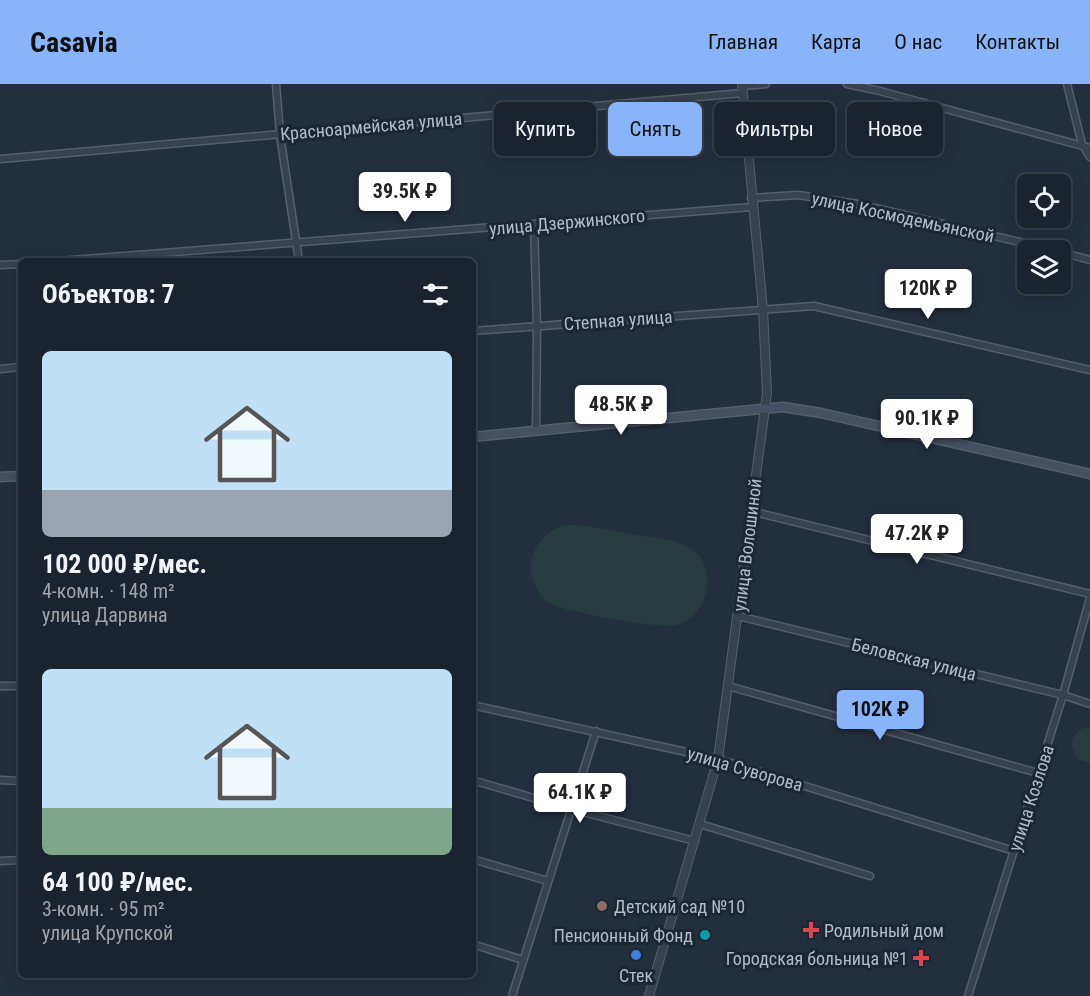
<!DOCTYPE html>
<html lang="ru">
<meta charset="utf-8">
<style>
body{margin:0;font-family:"Roboto Condensed",sans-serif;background:#242b36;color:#f1f3f6;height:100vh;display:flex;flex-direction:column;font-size:22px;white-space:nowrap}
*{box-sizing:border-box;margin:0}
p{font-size:20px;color:#a0a4aa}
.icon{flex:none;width:33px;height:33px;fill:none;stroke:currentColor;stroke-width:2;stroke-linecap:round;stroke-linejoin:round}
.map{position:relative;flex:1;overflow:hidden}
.drawer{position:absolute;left:18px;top:174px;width:458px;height:720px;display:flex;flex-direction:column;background:#1b232e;border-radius:9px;box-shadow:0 3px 15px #0003,0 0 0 2px #39404a}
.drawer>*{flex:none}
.banner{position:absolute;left:494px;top:18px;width:506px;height:54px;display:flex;gap:12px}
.fabs{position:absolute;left:1017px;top:90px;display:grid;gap:12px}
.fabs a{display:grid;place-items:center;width:54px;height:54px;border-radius:9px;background:#1b232e;box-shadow:0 3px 15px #0003,0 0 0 2px #39404a;font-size:30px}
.price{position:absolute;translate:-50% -51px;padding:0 14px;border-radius:6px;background:#fff;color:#222;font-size:20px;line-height:39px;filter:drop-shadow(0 2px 3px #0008)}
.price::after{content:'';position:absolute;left:50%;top:36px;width:18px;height:14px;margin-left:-9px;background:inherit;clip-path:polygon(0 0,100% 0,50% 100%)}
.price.selected{background:#8ab4f8;color:#111}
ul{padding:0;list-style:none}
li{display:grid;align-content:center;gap:12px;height:318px;padding:0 24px}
li span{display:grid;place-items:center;height:186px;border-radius:9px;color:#555}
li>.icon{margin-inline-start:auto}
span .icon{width:108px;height:108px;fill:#fffc;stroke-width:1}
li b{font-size:26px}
h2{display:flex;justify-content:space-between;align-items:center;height:72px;padding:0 24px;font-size:26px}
.tag{padding:0 21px;border-radius:9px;background:#1b232e;box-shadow:0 3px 15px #0003,0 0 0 2px #39404a;font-size:21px;line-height:54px}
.tag.selected{background:#8ab4f8;color:#111}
header{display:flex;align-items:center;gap:36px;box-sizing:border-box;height:84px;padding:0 30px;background:#8ab4f8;color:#111}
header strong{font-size:28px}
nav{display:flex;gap:33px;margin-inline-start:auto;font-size:21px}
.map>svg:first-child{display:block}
.pitch{fill:#263c3f}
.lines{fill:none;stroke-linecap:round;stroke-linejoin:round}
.minor-casing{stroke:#565f6c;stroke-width:9}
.tertiary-casing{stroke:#565f6c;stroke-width:10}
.secondary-casing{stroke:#565f6c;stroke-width:11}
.minor{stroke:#38414e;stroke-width:6}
.tertiary{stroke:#38414e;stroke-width:8}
.secondary{stroke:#465061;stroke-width:8}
.education-dot{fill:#8d6e63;stroke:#1d2633;stroke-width:2}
.health-dot{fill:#e0444e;stroke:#1d2633;stroke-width:2}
.culture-dot{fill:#0f9aa8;stroke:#1d2633;stroke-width:2}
.shop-dot{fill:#3f7fe0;stroke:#1d2633;stroke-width:2}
.labels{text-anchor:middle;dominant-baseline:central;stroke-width:6;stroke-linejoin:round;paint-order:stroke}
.street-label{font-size:18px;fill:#b4bcc9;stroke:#1d2633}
.poi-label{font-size:18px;fill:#b4bcc9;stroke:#1d2633;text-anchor:start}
</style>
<header>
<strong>Casavia</strong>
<nav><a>Главная</a><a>Карта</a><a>О нас</a><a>Контакты</a></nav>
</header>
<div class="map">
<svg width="1090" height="912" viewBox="0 0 1090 912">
<rect width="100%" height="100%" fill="#242f3e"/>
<g class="pitch">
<path d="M 565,441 L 580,441 L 673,457 C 683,460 693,464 700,473 C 717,496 704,534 676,541 C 659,545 559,528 546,517 C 537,509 531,496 531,484 C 531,463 545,447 565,441 Z"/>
<path d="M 1090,643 L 1090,679 L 1078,675 L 1072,663 C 1072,651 1078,644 1090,643 Z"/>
</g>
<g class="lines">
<defs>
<g id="minor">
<polyline points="276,0 280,51 299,177"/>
<polyline points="847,0 876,6 1090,64"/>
<polyline points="1067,0 1082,60 1090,73"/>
<polyline points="742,2 766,0"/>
<polyline points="0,75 743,9"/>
<polyline points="751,114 798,111 858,120 1054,166"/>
<polyline points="534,141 537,242 536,347"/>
<polyline points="1060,168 1090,176"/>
<polyline points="59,177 752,123"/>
<polyline points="0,181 21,180"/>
<polyline points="472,247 814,222 1090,286"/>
<polyline points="0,285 21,283"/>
<polyline points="750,427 1090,510"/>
<polyline points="738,532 1063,611 1090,620"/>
<polyline points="0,602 21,602"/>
<polyline points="728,602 1038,689"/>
<polyline points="472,621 718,675 1014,767"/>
<polyline points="0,696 21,697"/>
<polyline points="472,696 571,725 695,757"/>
<polyline points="700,740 870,792"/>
<polyline points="472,775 548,797"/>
<polyline points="0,777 21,776"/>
<polyline points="472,860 523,876"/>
<polyline points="512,912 596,647"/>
<polyline points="968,912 1063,611 1090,514"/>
</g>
<polyline id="tertiary" points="649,912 718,675 767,309 763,226 742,0"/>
<g id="secondary">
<polyline points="472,353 783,323 821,329 1090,390"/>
<polyline points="0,393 21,392"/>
</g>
</defs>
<use href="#minor" class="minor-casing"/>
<use href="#tertiary" class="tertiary-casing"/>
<use href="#secondary" class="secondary-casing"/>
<use href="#minor" class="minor"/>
<use href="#tertiary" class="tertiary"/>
<use href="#secondary" class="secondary"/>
</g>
<circle class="education-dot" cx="602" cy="822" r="6"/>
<g class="health-dot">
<path d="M808 837h6v6h6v6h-6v6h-6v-6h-6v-6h6z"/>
<path d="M918 865h6v6h6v6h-6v6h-6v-6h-6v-6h6z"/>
</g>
<circle class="culture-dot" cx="705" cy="851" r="6"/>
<circle class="shop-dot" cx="636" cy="871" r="6"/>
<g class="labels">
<g class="street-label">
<text transform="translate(371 42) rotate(-5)">Красноармейская улица</text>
<text transform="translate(903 133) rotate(12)">улица Космодемьянской</text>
<text transform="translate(567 138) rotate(-5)">улица Дзержинского</text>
<text transform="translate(618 236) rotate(-4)">Степная улица</text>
<text transform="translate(747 461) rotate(-83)">улица Волошиной</text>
<text transform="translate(914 575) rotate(14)">Беловская улица</text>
<text transform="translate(745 685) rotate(16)">улица Суворова</text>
<text transform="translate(1031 714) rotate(-72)">улица Козлова</text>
</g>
<g class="poi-label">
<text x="614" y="822">Детский сад №10</text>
<text x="824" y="846">Родильный дом</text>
<text x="693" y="851" text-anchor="end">Пенсионный Фонд</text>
<text x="908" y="874" text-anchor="end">Городская больница №1</text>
<text x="636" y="891" text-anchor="middle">Стек</text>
</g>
</g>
</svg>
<div class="fabs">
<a><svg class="icon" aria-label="locate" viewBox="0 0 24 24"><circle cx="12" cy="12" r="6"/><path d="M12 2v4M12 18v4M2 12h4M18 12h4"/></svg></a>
<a><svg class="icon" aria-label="layers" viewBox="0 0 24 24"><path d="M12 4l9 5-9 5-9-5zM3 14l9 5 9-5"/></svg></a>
</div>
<b class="price" style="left:405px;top:139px">39.5K ₽</b>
<b class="price" style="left:928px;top:236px">120K ₽</b>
<b class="price" style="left:621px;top:352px">48.5K ₽</b>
<b class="price" style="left:927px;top:366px">90.1K ₽</b>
<b class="price" style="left:917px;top:481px">47.2K ₽</b>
<b class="price selected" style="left:880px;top:657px">102K ₽</b>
<b class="price" style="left:580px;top:740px">64.1K ₽</b>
<div class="banner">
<a class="tag">Купить</a>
<a class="tag selected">Снять</a>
<a class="tag">Фильтры</a>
<a class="tag">Новое</a>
</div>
<section class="drawer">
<h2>Объектов: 7<svg class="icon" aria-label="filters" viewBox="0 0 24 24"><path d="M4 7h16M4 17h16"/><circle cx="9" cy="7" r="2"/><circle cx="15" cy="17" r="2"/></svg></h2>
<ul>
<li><span style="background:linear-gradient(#bfe0f5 75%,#9aa5b1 0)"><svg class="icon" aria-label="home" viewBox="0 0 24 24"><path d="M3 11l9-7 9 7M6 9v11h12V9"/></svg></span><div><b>102 000 ₽/мес.</b><p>4-комн. · 148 m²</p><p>улица Дарвина</p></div></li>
<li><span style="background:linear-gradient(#bfe0f5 75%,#7fa58c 0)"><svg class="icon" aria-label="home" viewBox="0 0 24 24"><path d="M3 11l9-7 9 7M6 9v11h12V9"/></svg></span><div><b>64 100 ₽/мес.</b><p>3-комн. · 95 m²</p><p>улица Крупской</p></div></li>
</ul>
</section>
</div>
